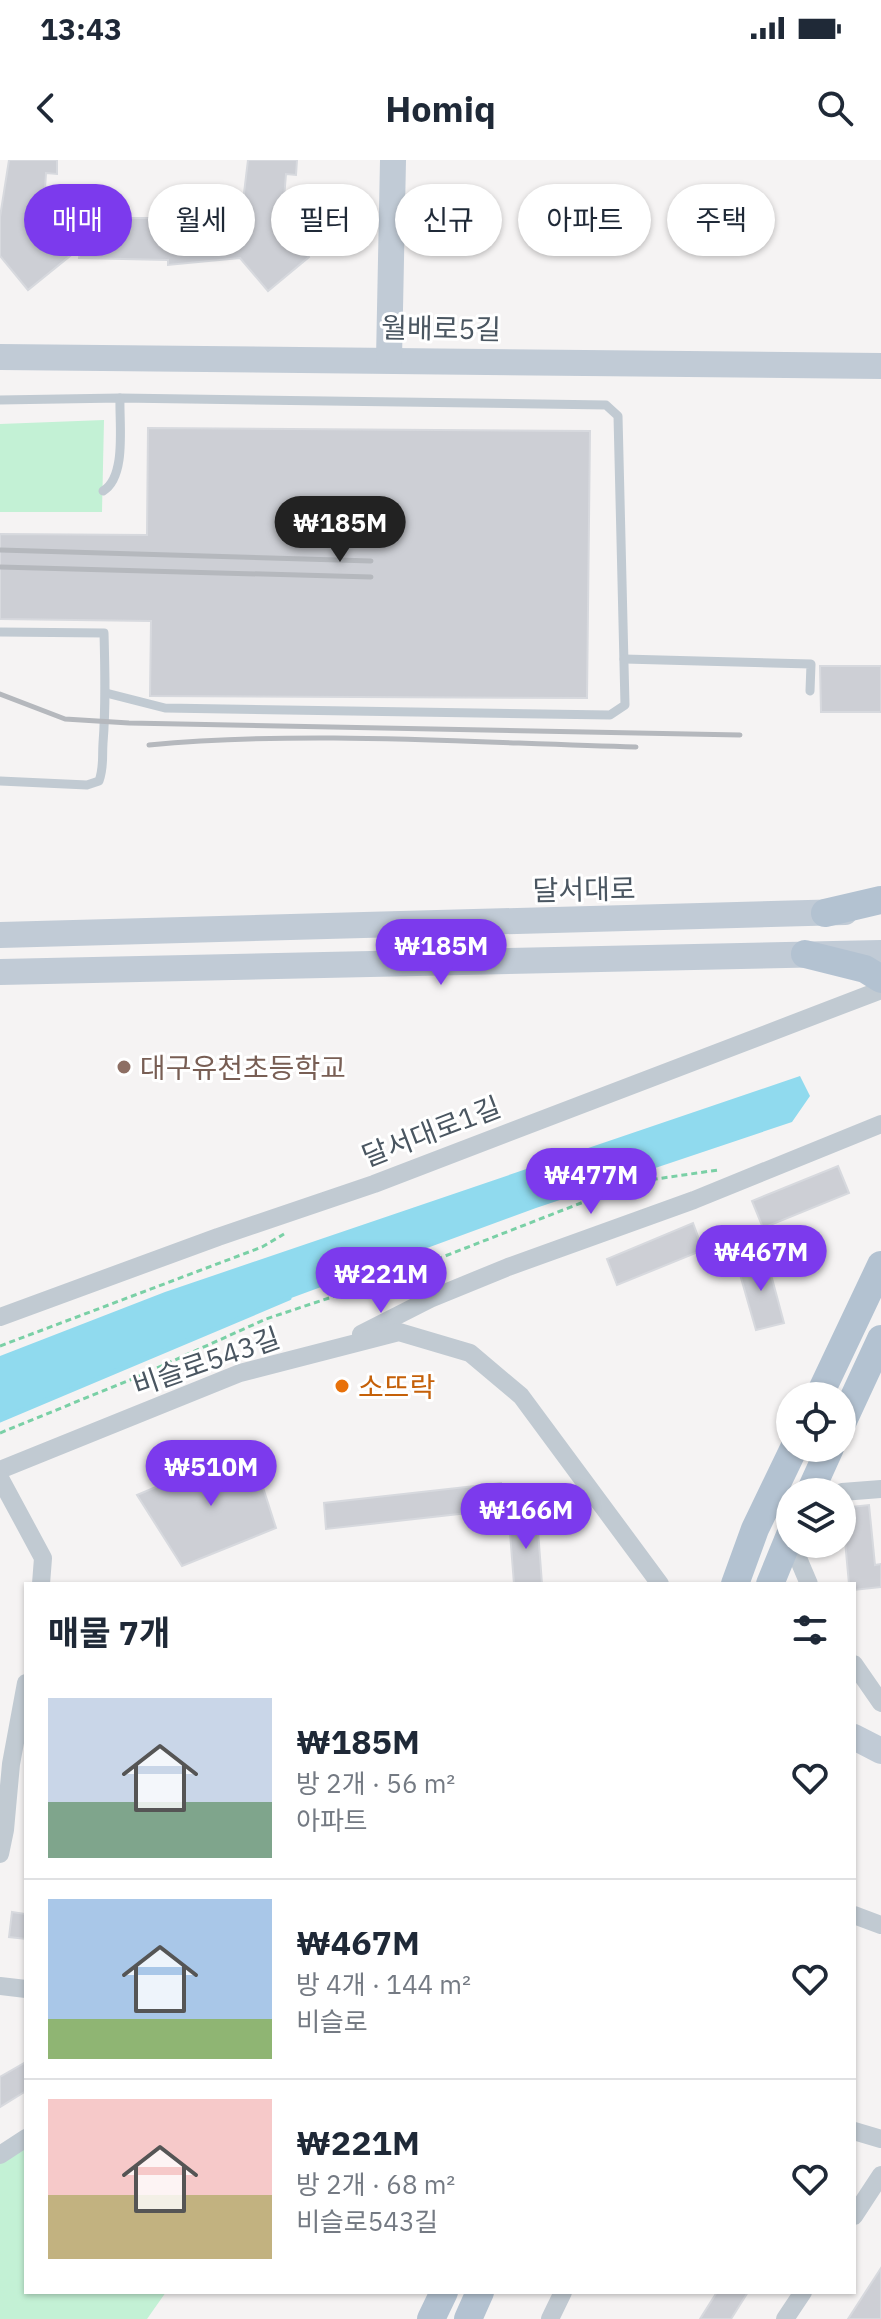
<!DOCTYPE html>
<html lang="ko">
<meta charset="utf-8">
<style>
body{margin:0;font-family:"IBM Plex Sans","Noto Sans KR",sans-serif;background:#f6f6f7;color:#1f2937;height:100vh;display:flex;flex-direction:column;font-size:30px;white-space:nowrap}
*{box-sizing:border-box;margin:0}
p{font-size:26px;color:#747a83}
.icon{flex:none;width:44px;height:44px;fill:none;stroke:currentColor;stroke-width:2;stroke-linecap:round;stroke-linejoin:round}
.map{position:relative;flex:1;overflow:hidden}
.sheet{position:absolute;left:24px;top:1422px;width:832px;height:712px;display:flex;flex-direction:column;background:#fff;border-radius:0px;box-shadow:0 2px 6px #0004}
.sheet>*{flex:none}
.hud{position:absolute;left:24px;top:24px;width:834px;height:72px;display:flex;gap:16px}
.controls{position:absolute;left:776px;top:1222px;display:grid;gap:16px}
.controls a{display:grid;place-items:center;width:80px;height:80px;border-radius:50%;background:#fff;box-shadow:0 2px 6px #0004;font-size:40px}
.price{position:absolute;translate:-50% -68px;padding:0 18px;border-radius:28px;background:#7c3aed;color:#fff;font-size:26px;line-height:52px;filter:drop-shadow(0 2px 4px #0008)}
.price::after{content:'';position:absolute;left:50%;top:48px;width:24px;height:18px;margin-left:-12px;background:inherit;clip-path:polygon(0 0,100% 0,50% 100%)}
.price.active{background:#222;color:#fff}
ul{padding:0;list-style:none}
li{display:flex;align-items:center;gap:24px;height:200px;padding:0 24px}
li+li{border-top:2px solid #e0e1e3}
li span{display:grid;place-items:center;flex:none;width:224px;height:160px;border-radius:0px;color:#555}
li>.icon{margin-inline-start:auto}
span .icon{width:96px;height:96px;fill:#fffc;stroke-width:1}
li b{font-size:34px}
h2{display:flex;justify-content:space-between;align-items:center;height:96px;padding:0 24px;font-size:34px}
.chip{padding:0 28px;border-radius:36px;background:#fff;box-shadow:0 2px 6px #0004;font-size:28px;line-height:72px}
.chip.active{background:#7c3aed;color:#fff}
.status{display:flex;justify-content:space-between;align-items:center;height:56px;padding:0 40px;background:#fff;direction:ltr}
.status svg{height:22px;fill:currentColor}
header{display:flex;justify-content:space-between;align-items:center;height:104px;padding:0 24px;background:#fff;font-size:36px;font-weight:700}
.map>svg:first-child{display:block}
.green{fill:#c3f1d5}
.water{fill:#90daee}
.lines{fill:none;stroke-linecap:round;stroke-linejoin:round}
.stream{stroke:#90daee;stroke-width:5}
.building{fill:#cdcfd5;stroke:#d7d9de;stroke-width:2}
.path{stroke:#7ad0a6;stroke-width:3;stroke-dasharray:6 4;stroke-linecap:butt}
.lane{stroke:#c1cad2;stroke-width:9}
.street{stroke:#c1cad2;stroke-width:18}
.secondary{stroke:#c1cbd6;stroke-width:26}
.primary{stroke:#b3c2d1;stroke-width:28}
.rail{stroke:#b5b8bd;stroke-width:5}
.education-dot{fill:#8d6e63;stroke:#fff;stroke-width:3}
.food-dot{fill:#e8710a;stroke:#fff;stroke-width:3}
.labels{text-anchor:middle;dominant-baseline:central;stroke-width:6;stroke-linejoin:round;paint-order:stroke}
.street-label{font-size:28px;fill:#4a5661;stroke:#fff}
.education-label{font-size:28px;fill:#785e54;stroke:#fff;text-anchor:start}
.food-label{font-size:28px;fill:#c56008;stroke:#fff;text-anchor:start}
</style>
<div class="status"><b>13:43</b><svg viewBox="0 0 49 12"><path d="M0 12V9h3v3zM5 12V6h3v6zM10 12V3h3v9zM15 12V0h3v12zM26 1h20v11H26zM47 4h2v5h-2z"/></svg></div>
<header><svg class="icon" aria-label="back" viewBox="0 0 24 24"><path d="M15 5l-7 7 7 7"/></svg>Homiq<svg class="icon" aria-label="search" viewBox="0 0 24 24"><circle cx="10" cy="10" r="6"/><path d="M15 15l6 6"/></svg></header>
<div class="map">
<svg width="881" height="2159" viewBox="0 0 881 2159">
<rect width="100%" height="100%" fill="#f5f3f3"/>
<g class="green">
<polygon points="104,260 102,352 0,352 0,264"/>
<polygon points="26,1978 26,2132 166,2132 147,2159 0,2159 0,1993"/>
</g>
<polygon class="water" points="800,916 810,936 792,962 536,1048 283,1141 0,1260 0,1196 165,1132"/>
<g class="lines">
<polyline class="stream" points="0,1260 289,1138"/>
</g>
<g class="building">
<polygon points="9,0 57,0 57,14 46,13 43,61 70,96 28,130 0,96 0,57"/>
<polygon points="248,0 297,0 296,15 286,14 282,62 309,97 268,131 240,98 168,105 168,100 79,98 83,58 241,58"/>
<polygon points="148,268 590,271 587,538 150,536 151,461 0,459 0,374 147,375"/>
<polygon points="820,506 881,506 881,552 821,552"/>
<polygon points="838,1006 849,1033 763,1068 752,1041"/>
<polygon points="693,1063 703,1090 617,1125 607,1099"/>
<polygon points="766,1096 784,1163 756,1170 737,1104"/>
<polygon points="250,1287 276,1368 182,1406 137,1335"/>
<polygon points="501,1323 503,1349 326,1369 324,1343"/>
<polygon points="869,1345 875,1405 881,1404 881,1427 854,1430 854,1424 849,1424 842,1348"/>
<polygon points="537,1357 542,1424 514,1424 509,1360"/>
<polygon points="12,1752 26,1754 26,1779 9,1777"/>
<polygon points="26,1902 26,1931 0,1947 0,1917"/>
<polygon points="881,2108 881,2159 848,2159"/>
<polygon points="717,2132 748,2132 731,2159 700,2159"/>
</g>
<g class="lines">
<g class="path">
<polyline points="0,1186 262,1087 284,1074"/>
<polyline points="0,1273 137,1217 266,1159 386,1119 635,1022 718,1010"/>
</g>
<g class="lane">
<polyline points="0,240 120,238 606,245 618,256 625,545 610,555 165,548 106,533"/>
<path d="M 103,331 C 127,317 119,263 120,238"/>
<path d="M 0,472 L 104,473 C 105,511 106,546 103,583 C 102,598 104,607 99,621 L 87,625 L 0,621"/>
<polyline points="624,499 811,504 810,531"/>
</g>
<g class="street">
<polyline points="0,1157 218,1077 374,1024 881,830"/>
<polyline points="361,1174 430,1139 508,1107 694,1040 881,964"/>
<polyline points="0,1310 240,1213 399,1172 470,1193 521,1236 660,1424"/>
<polyline points="1,1320 43,1398 41,1424"/>
<polyline points="842,1332 881,1329"/>
<polyline points="792,1384 809,1424"/>
<polyline points="854,1504 881,1543"/>
<polyline points="0,1694 5,1670 11,1604 26,1523"/>
<polyline points="854,1755 881,1765"/>
<polyline points="0,1826 26,1829"/>
<polyline points="854,1971 881,1979"/>
<polyline points="0,1995 26,1978"/>
<polyline points="854,2056 881,2015"/>
<polyline points="550,2159 563,2132"/>
<polyline points="785,2159 803,2132"/>
</g>
<g class="secondary">
<polyline points="0,197 881,206"/>
<polyline points="389,199 393,0"/>
<polyline points="0,775 845,752"/>
<polyline points="0,812 881,793"/>
<polyline points="854,1577 881,1591"/>
</g>
<g class="primary">
<polyline points="825,753 881,740"/>
<polyline points="805,794 865,809 881,819"/>
<polyline points="819,1236 881,1105"/>
<polyline points="842,1263 881,1179"/>
<polyline points="810,1332 830,1288"/>
<polyline points="735,1424 755,1369 794,1288"/>
<polyline points="770,1424 790,1375"/>
<polyline points="431,2159 444,2132"/>
<polyline points="468,2159 480,2132"/>
</g>
<g class="rail">
<polyline points="0,390 371,401"/>
<polyline points="0,407 371,417"/>
<polyline points="0,534 65,559 129,563 740,575"/>
<path d="M 149,585 C 311,570 475,583 636,587"/>
</g>
</g>
<circle class="education-dot" cx="124" cy="907" r="8"/>
<circle class="food-dot" cx="342" cy="1226" r="8"/>
<g class="labels">
<g class="street-label">
<text transform="translate(441 168) rotate(1)">월배로5길</text>
<text transform="translate(584 729) rotate(-1)">달서대로</text>
<text transform="translate(431 971) rotate(-21)">달서대로1길</text>
<text transform="translate(206 1201) rotate(-19)">비슬로543길</text>
</g>
<g class="education-label">
<text x="140" y="907">대구유천초등학교</text>
</g>
<g class="food-label">
<text x="358" y="1226">소뜨락</text>
</g>
</g>
</svg>
<div class="controls">
<a><svg class="icon" aria-label="locate" viewBox="0 0 24 24"><circle cx="12" cy="12" r="6"/><path d="M12 2v4M12 18v4M2 12h4M18 12h4"/></svg></a>
<a><svg class="icon" aria-label="layers" viewBox="0 0 24 24"><path d="M12 4l9 5-9 5-9-5zM3 14l9 5 9-5"/></svg></a>
</div>
<b class="price active" style="left:340px;top:404px">₩185M</b>
<b class="price" style="left:441px;top:827px">₩185M</b>
<b class="price" style="left:591px;top:1056px">₩477M</b>
<b class="price" style="left:761px;top:1133px">₩467M</b>
<b class="price" style="left:381px;top:1155px">₩221M</b>
<b class="price" style="left:211px;top:1348px">₩510M</b>
<b class="price" style="left:526px;top:1391px">₩166M</b>
<div class="hud">
<a class="chip active">매매</a>
<a class="chip">월세</a>
<a class="chip">필터</a>
<a class="chip">신규</a>
<a class="chip">아파트</a>
<a class="chip">주택</a>
</div>
<section class="sheet">
<h2>매물 7개<svg class="icon" aria-label="filters" viewBox="0 0 24 24"><path d="M4 7h16M4 17h16"/><circle cx="9" cy="7" r="2"/><circle cx="15" cy="17" r="2"/></svg></h2>
<ul>
<li><span style="background:linear-gradient(#c9d6e8 65%,#7fa58c 0)"><svg class="icon" aria-label="home" viewBox="0 0 24 24"><path d="M3 11l9-7 9 7M6 9v11h12V9"/></svg></span><div><b>₩185M</b><p>방 2개 · 56 m²</p><p>아파트</p></div><svg class="icon" aria-label="heart" viewBox="0 0 24 24"><path d="M12 20l-8-8c-3-5 5-10 8-4 3-6 11-1 8 4z"/></svg></li>
<li><span style="background:linear-gradient(#a9c7e8 75%,#8fb573 0)"><svg class="icon" aria-label="home" viewBox="0 0 24 24"><path d="M3 11l9-7 9 7M6 9v11h12V9"/></svg></span><div><b>₩467M</b><p>방 4개 · 144 m²</p><p>비슬로</p></div><svg class="icon" aria-label="heart" viewBox="0 0 24 24"><path d="M12 20l-8-8c-3-5 5-10 8-4 3-6 11-1 8 4z"/></svg></li>
<li><span style="background:linear-gradient(#f6c9c9 60%,#c2b280 0)"><svg class="icon" aria-label="home" viewBox="0 0 24 24"><path d="M3 11l9-7 9 7M6 9v11h12V9"/></svg></span><div><b>₩221M</b><p>방 2개 · 68 m²</p><p>비슬로543길</p></div><svg class="icon" aria-label="heart" viewBox="0 0 24 24"><path d="M12 20l-8-8c-3-5 5-10 8-4 3-6 11-1 8 4z"/></svg></li>
</ul>
</section>
</div>
